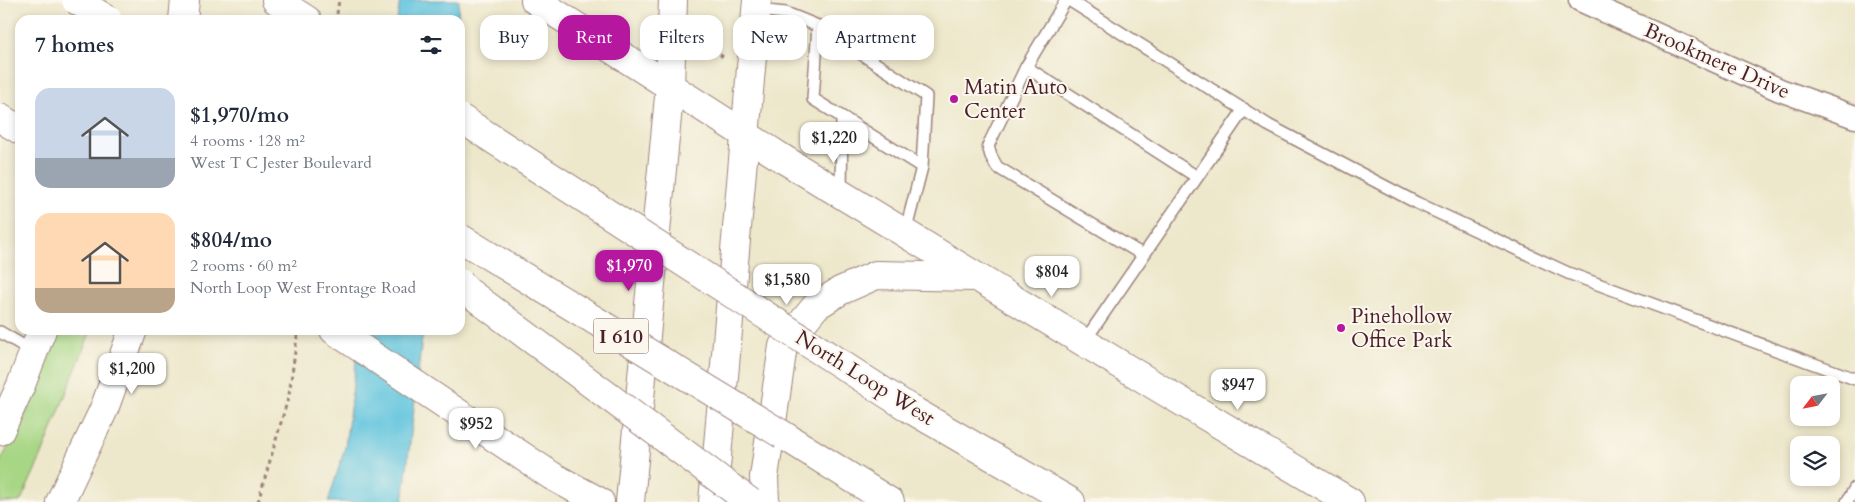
<!DOCTYPE html>
<meta charset="utf-8">
<style>
body{margin:0;font-family:Cardo,serif;background:#f6f6f7;color:#1f2937;height:100vh;display:flex;flex-direction:column;font-size:19px;white-space:nowrap}
*{box-sizing:border-box;margin:0}
p{font-size:16px;color:#747a83}
.icon{flex:none;width:28px;height:28px;fill:none;stroke:currentColor;stroke-width:2;stroke-linecap:round;stroke-linejoin:round}
.map{position:relative;flex:1;overflow:hidden}
.side{position:absolute;left:15px;top:15px;width:450px;height:320px;display:flex;flex-direction:column;background:#fff;border-radius:15px;box-shadow:0 2px 8px #0003}
.side>*{flex:none}
.guide{position:absolute;left:480px;top:15px;width:475px;height:45px;display:flex;gap:10px}
.needle{width:32px;rotate:238deg}
.fabs{position:absolute;left:1790px;top:376px;display:grid;gap:10px}
.fabs a{display:grid;place-items:center;width:50px;height:50px;border-radius:10px;background:#fff;box-shadow:0 2px 8px #0003;font-size:25px}
.price{position:absolute;translate:-50% -42px;padding:0 11px;border-radius:10px;background:#fff;color:#222;font-size:16px;line-height:32px;filter:drop-shadow(0 1px 2px #0008)}
.price::after{content:'';position:absolute;left:50%;top:30px;width:15px;height:11px;margin-left:-8px;background:inherit;clip-path:polygon(0 0,100% 0,50% 100%)}
.price.on{background:#b5179e;color:#fff}
ul{padding:0;list-style:none}
li{display:flex;align-items:center;gap:15px;height:125px;padding:0 20px}
li span{display:grid;place-items:center;flex:none;width:140px;height:100px;border-radius:15px;color:#555}
li>.icon{margin-inline-start:auto}
span .icon{width:60px;height:60px;fill:#fffc;stroke-width:1}
li b{font-size:21px}
h2{display:flex;justify-content:space-between;align-items:center;height:60px;padding:0 20px;font-size:21px}
.chip{padding:0 18px;border-radius:15px;background:#fff;box-shadow:0 2px 8px #0003;font-size:18px;line-height:45px}
.chip.on{background:#b5179e;color:#fff}
.map>svg:first-child{display:block}
.green{fill:#a7d684;stroke:#787a58}
.water{fill:#60c4de;stroke:#557284}
.lines{fill:none;stroke-linecap:round;stroke-linejoin:round}
.service-casing{stroke:#9c837b;stroke-width:14}
.minor-casing{stroke:#9c837b;stroke-width:25}
.tertiary-casing{stroke:#9c837b;stroke-width:30}
.secondary-casing{stroke:#9c837b;stroke-width:30}
.motorway-casing{stroke:#9c837b;stroke-width:30}
.path{stroke:#9c837b;stroke-width:3;stroke-dasharray:4 4;stroke-linecap:butt}
.service{stroke:#fff;stroke-width:11}
.minor{stroke:#fff;stroke-width:22}
.tertiary{stroke:#fff;stroke-width:28}
.secondary{stroke:#fff;stroke-width:28}
.motorway{stroke:#fff;stroke-width:28}
.motorway-bridge-casing{stroke:#9c837b;stroke-width:30;stroke-linecap:butt}
.motorway-bridge{stroke:#fff;stroke-width:28}
.poi-dot{fill:#b5179e;stroke:#fbf7ec;stroke-width:2}
.labels{text-anchor:middle;dominant-baseline:central;stroke-width:4;stroke-linejoin:round;paint-order:stroke}
.shield{fill:#fbf7ec;stroke:#7f6065;stroke-width:1}
.shield-label{font-size:20px;font-weight:bold;fill:#4a1f2b}
.street-label{font-size:21px;fill:#4a1f2b;stroke:#fbf7ec}
.poi-label{font-size:21px;fill:#4a1f2b;stroke:#fbf7ec;text-anchor:start}
</style>
<div class="map">
<svg width="1855" height="502" viewBox="0 0 1855 502">
<rect width="100%" height="100%" fill="#fbf7ec"/>
<filter id="ink" filterUnits="userSpaceOnUse"><feTurbulence type="fractalNoise" baseFrequency=".02" numOctaves="2"/><feDisplacementMap in="SourceGraphic" scale="10" xChannelSelector="R" yChannelSelector="G"/><feConvolveMatrix kernelMatrix="1 2 1 2 8 2 1 2 1" color-interpolation-filters="sRGB"/></filter>
<filter id="wash" filterUnits="userSpaceOnUse"><feTurbulence type="fractalNoise" baseFrequency=".0096" numOctaves="4" result="noise"/><feDisplacementMap in="SourceGraphic" scale="20" xChannelSelector="R" yChannelSelector="G"/><feGaussianBlur stdDeviation="1.12" result="paint"/><feColorMatrix in="noise" values="0 0 0 0 0 0 0 0 0 0 0 0 0 0 0 0 0 1.4 0 .05"/><feComposite in="paint" operator="in"/></filter>
<g filter="url(#wash)">
<rect width="100%" height="100%" fill="#ede7cb"/>
<polygon class="green" points="61,330 91,330 41,457 20,502 0,502 0,462 24,419"/>
<g class="water">
<polygon points="400,0 459,0 458,20 397,20"/>
<polygon points="360,330 423,330 403,502 328,502 345,448"/>
</g>
</g>
<g filter="url(#ink)">
<g class="lines">
<defs>
<g id="service">
<polyline points="1066,0 1026,67 988,146 991,156 997,167 1143,255"/>
<polyline points="1069,0 1268,125 1417,203 1568,273 1855,379"/>
<polyline points="756,10 786,13 818,26 926,96 922,167 905,233"/>
<polyline points="818,26 813,99 842,117 841,193"/>
<polyline points="1026,67 1197,177"/>
<polyline points="842,117 922,167"/>
<polyline points="0,332 34,352"/>
<polyline points="1084,342 1244,109"/>
<polyline points="1847,502 1855,488"/>
</g>
<polyline id="minor" points="1580,0 1780,90 1855,117"/>
<g id="tertiary">
<polyline points="183,20 185,0"/>
<polyline points="0,431 21,385 42,330"/>
<polyline points="60,502 104,409 133,330"/>
</g>
<g id="secondary">
<polyline points="535,0 785,160 1159,388 1350,502"/>
<polyline points="0,118 20,130"/>
<polyline points="334,330 552,476 600,502"/>
<polyline points="630,502 670,86 673,0"/>
<polyline points="713,502 757,0"/>
<polyline points="765,502 764,477 783,346 816,306 840,291 876,275 975,277"/>
</g>
<g id="motorway">
<polyline points="276,0 307,20"/>
<polyline points="912,410 1071,502"/>
<polyline points="783,435 890,502"/>
</g>
</defs>
<use href="#service" class="service-casing"/>
<use href="#minor" class="minor-casing"/>
<use href="#tertiary" class="tertiary-casing"/>
<use href="#secondary" class="secondary-casing"/>
<use href="#motorway" class="motorway-casing"/>
<g class="path">
<polyline points="337,14 339,0"/>
<polyline points="701,40 723,57"/>
<polyline points="258,502 289,395 298,330"/>
</g>
<use href="#service" class="service"/>
<use href="#minor" class="minor"/>
<use href="#tertiary" class="tertiary"/>
<use href="#secondary" class="secondary"/>
<use href="#motorway" class="motorway"/>
<defs>
<g id="motorway-bridge">
<polyline points="76,0 108,20"/>
<polyline points="460,118 912,410"/>
<polyline points="460,238 783,435"/>
<polyline points="460,283 467,291 750,502"/>
</g>
</defs>
<use href="#motorway-bridge" class="motorway-bridge-casing"/>
<use href="#motorway-bridge" class="motorway-bridge"/>
</g>
</g>
<g class="poi-dot">
<circle cx="954" cy="99" r="5"/>
<circle cx="1341" cy="328" r="5"/>
</g>
<g class="labels">
<rect class="shield" x="593.5" y="318.5" width="55" height="35" rx="4"/>
<g class="shield-label">
<text x="621" y="336">I 610</text>
</g>
<g class="street-label">
<text transform="translate(1717 61) rotate(24)">Brookmere Drive</text>
<text transform="translate(865 378) rotate(32)">North Loop West</text>
</g>
<g class="poi-label">
<text x="964" y="87">Matin Auto<tspan x="964" dy="24">Center</tspan></text>
<text x="1351" y="316">Pinehollow<tspan x="1351" dy="24">Office Park</tspan></text>
</g>
</g>
</svg>
<div class="fabs">
<a><svg class="needle" viewBox="-14 -14 28 28"><path d="M0-13l5 13h-10z" fill="#e53935"/><path d="M0 13l5-13h-10z" fill="#747a83"/></svg></a>
<a><svg class="icon" aria-label="layers" viewBox="0 0 24 24"><path d="M12 4l9 5-9 5-9-5zM3 14l9 5 9-5"/></svg></a>
</div>
<b class="price" style="left:834px;top:164px">$1,220</b>
<b class="price on" style="left:629px;top:292px">$1,970</b>
<b class="price" style="left:1052px;top:298px">$804</b>
<b class="price" style="left:787px;top:306px">$1,580</b>
<b class="price" style="left:132px;top:395px">$1,200</b>
<b class="price" style="left:1238px;top:411px">$947</b>
<b class="price" style="left:476px;top:450px">$952</b>
<div class="guide">
<a class="chip">Buy</a>
<a class="chip on">Rent</a>
<a class="chip">Filters</a>
<a class="chip">New</a>
<a class="chip">Apartment</a>
</div>
<section class="side">
<h2>7 homes<svg class="icon" aria-label="filters" viewBox="0 0 24 24"><path d="M4 7h16M4 17h16"/><circle cx="9" cy="7" r="2"/><circle cx="15" cy="17" r="2"/></svg></h2>
<ul>
<li><span style="background:linear-gradient(#c9d6e8 70%,#9aa5b1 0)"><svg class="icon" aria-label="home" viewBox="0 0 24 24"><path d="M3 11l9-7 9 7M6 9v11h12V9"/></svg></span><div><b>$1,970/mo</b><p>4 rooms · 128 m²</p><p>West T C Jester Boulevard</p></div></li>
<li><span style="background:linear-gradient(#ffd9b3 75%,#b9a48a 0)"><svg class="icon" aria-label="home" viewBox="0 0 24 24"><path d="M3 11l9-7 9 7M6 9v11h12V9"/></svg></span><div><b>$804/mo</b><p>2 rooms · 60 m²</p><p>North Loop West Frontage Road</p></div></li>
</ul>
</section>
</div>
